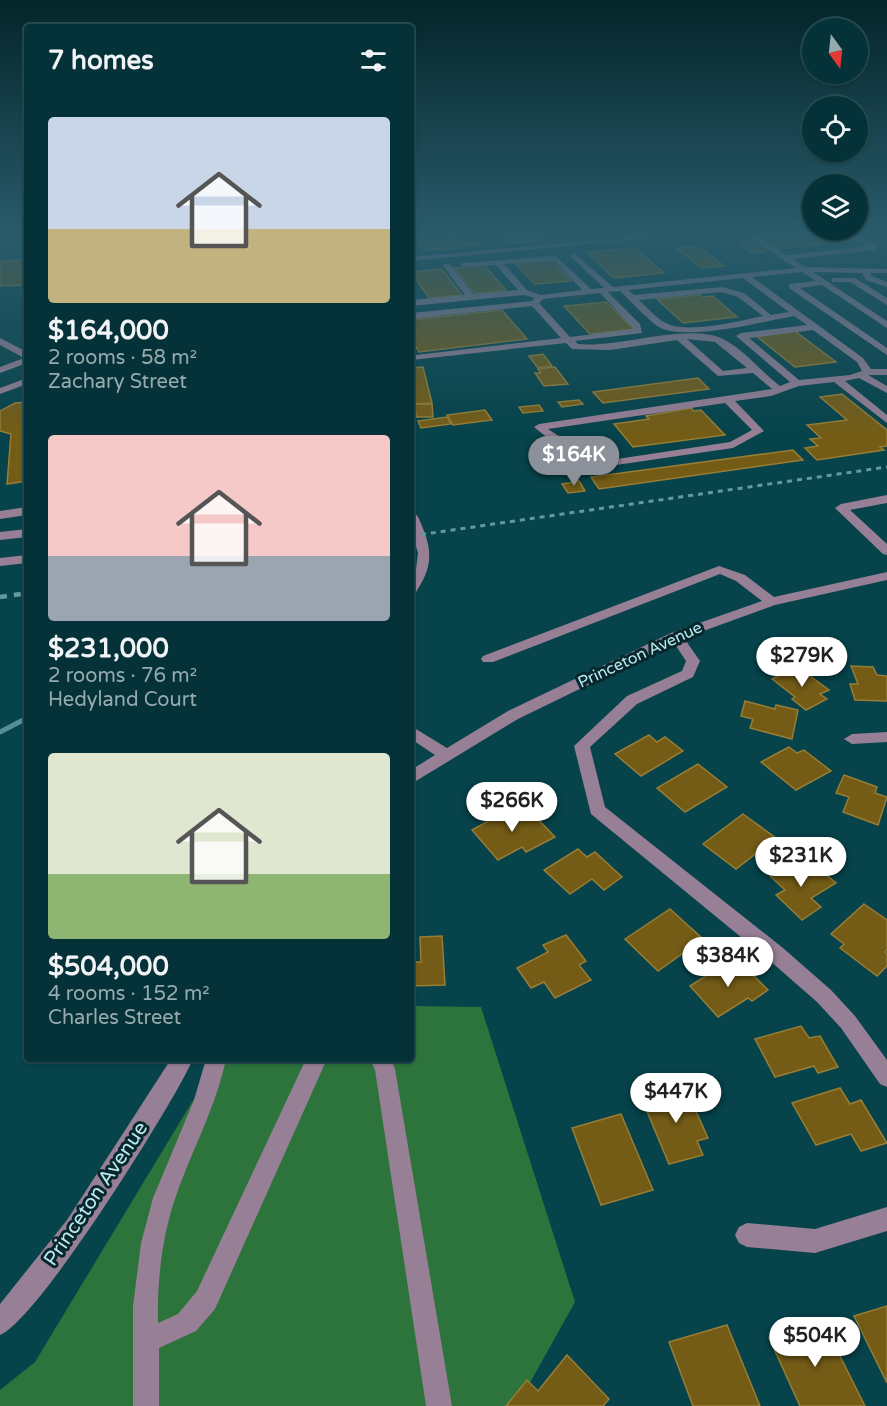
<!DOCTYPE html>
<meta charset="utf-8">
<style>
body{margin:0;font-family:"Varela Round",sans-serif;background:#123e43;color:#f1f3f6;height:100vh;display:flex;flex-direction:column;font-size:22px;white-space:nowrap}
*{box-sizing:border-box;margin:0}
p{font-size:20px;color:#97aaae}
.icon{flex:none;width:33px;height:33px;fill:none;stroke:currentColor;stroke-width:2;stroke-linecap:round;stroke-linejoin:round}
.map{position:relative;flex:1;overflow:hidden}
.drawer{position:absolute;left:24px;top:24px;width:390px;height:1038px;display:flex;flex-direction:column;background:#043238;border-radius:6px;box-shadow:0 2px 4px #0004,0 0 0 2px #254d53}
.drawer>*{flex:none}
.needle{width:39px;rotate:165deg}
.tools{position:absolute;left:802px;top:18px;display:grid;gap:12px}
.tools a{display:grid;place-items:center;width:66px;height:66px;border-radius:50%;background:#043238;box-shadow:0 2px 4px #0004,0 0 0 2px #254d53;font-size:30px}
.price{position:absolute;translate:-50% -51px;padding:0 14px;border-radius:21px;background:#fff;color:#222;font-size:20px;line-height:39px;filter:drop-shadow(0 2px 3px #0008)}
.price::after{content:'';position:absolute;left:50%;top:36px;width:18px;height:14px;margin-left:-9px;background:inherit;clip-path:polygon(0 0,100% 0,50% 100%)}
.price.on{background:#8c9099;color:#fff}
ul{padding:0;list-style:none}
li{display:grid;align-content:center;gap:12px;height:318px;padding:0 24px}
li span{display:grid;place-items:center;height:186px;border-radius:6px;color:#555}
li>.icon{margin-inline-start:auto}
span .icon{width:108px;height:108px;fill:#fffc;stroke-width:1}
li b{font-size:26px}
h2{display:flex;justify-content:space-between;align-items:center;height:72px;padding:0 24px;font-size:26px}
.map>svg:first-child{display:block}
.green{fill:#2c733c}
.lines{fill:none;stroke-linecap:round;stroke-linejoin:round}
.stream{stroke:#548f98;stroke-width:5}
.building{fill:#745c17;stroke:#987d35;stroke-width:1.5}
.minor{fill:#977f95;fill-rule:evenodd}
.rail-far1{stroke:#6599a1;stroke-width:3;stroke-dasharray:5 5;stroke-linecap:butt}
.rail{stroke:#6599a1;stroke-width:4.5;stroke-dasharray:7 7;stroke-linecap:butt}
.labels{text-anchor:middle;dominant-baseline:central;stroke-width:6;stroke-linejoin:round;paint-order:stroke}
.street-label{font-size:16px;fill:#bbe8f0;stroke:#06272c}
.near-street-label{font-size:20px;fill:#bbe8f0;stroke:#06272c}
</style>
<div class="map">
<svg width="887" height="1406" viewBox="0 0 887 1406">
<rect width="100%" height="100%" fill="#06434b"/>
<polygon class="green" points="411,1006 481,1007 575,1302 517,1406 0,1406 0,1390 35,1362 218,1059 411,1059"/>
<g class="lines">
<polyline class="stream" points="0,732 27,718"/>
</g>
<g class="building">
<polygon points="500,235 540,235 544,240 504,244"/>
<polygon points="782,235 849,235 858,241 776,249 758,237"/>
<polygon points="456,237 458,240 473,238 480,246 461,245 463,247 441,250 434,247 435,249 424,250 418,242"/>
<polygon points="752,243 765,252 752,253 740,244"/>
<polygon points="698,246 724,266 702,268 676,248"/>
<polygon points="635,248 664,273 614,278 586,252"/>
<polygon points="27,251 27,292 22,292 26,285 0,286 0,261 20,260"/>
<polygon points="551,260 571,281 535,284 516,264"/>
<polygon points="484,265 506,290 475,294 454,268"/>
<polygon points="442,269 462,295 429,298 411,272"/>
<polygon points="700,295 703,297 713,296 737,317 683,323 657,299"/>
<polygon points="606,302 634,329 590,334 564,306"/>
<polygon points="502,310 527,339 419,352 411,339 416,332 411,320"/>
<polygon points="795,331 836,362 795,367 756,336"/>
<polygon points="543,354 552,366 538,368 529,356"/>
<polygon points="423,367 432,403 415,404 411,368"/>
<polygon points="555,367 568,384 544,386 535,373 541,373 538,369"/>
<polygon points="698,378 709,389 603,403 593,392"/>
<polygon points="842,394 887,430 887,446 880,447 884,450 817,460 805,448 818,446 810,439 821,438 807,425 847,420 820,397"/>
<polygon points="579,400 583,404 562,407 558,402"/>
<polygon points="27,402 27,481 7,484 11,434 0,431 0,411 15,403"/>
<polygon points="415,404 432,404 433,417 416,417"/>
<polygon points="539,405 543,411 523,413 519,407"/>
<polygon points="691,408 694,411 701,410 725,435 633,447 614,424 649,419 646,416"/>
<polygon points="485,410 492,420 453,425 447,415"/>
<polygon points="447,417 451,424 421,428 418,421"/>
<polygon points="793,450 803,460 599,489 591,477"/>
<polygon points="543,451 548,458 562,457 569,467 548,470 544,462 537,463 531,452"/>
<polygon points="579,481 585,491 568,493 562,484"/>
<polygon points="851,666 873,667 877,675 887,676 887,701 855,700 850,684 858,684"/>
<polygon points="798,667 829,690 820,694 827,699 806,710 792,699 795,697 772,679"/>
<polygon points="745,701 775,709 776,705 798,710 792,739 750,728 753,719 741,716"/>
<polygon points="649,735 657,742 665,737 683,751 641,776 615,754"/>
<polygon points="789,747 797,753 804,750 831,771 796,790 761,762"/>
<polygon points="698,764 727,787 685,812 657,788"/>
<polygon points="844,775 877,787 875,793 887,797 878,825 843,812 849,797 836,793"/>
<polygon points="514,807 524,818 532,813 555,837 526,852 522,847 498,860 472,830"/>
<polygon points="743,814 776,838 736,869 703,844"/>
<polygon points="578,849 587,857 595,852 622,877 604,890 592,879 570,894 544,870"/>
<polygon points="793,862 804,873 815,866 836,883 811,898 821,907 802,920 776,895 785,890 770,876"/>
<polygon points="864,904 887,920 887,950 885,952 887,954 887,966 877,976 840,948 844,944 831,934"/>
<polygon points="670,909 703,939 658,971 625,939"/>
<polygon points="566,935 586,961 579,965 591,980 555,998 544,982 531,988 517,968 548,952 543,945"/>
<polygon points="442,936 445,985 411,986 411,962 421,962 420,937"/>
<polygon points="726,963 733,971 743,965 768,990 752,1001 748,998 718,1017 690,986"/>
<polygon points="801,1026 809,1038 820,1036 838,1067 818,1073 814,1066 775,1077 755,1039"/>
<polygon points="685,1087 708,1138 697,1141 703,1155 669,1164 641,1097"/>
<polygon points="840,1088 850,1104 861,1100 887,1143 861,1151 851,1134 816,1145 792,1103"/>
<polygon points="621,1114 653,1190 601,1205 572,1128"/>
<polygon points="887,1306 887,1383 854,1316"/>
<polygon points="822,1320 865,1406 800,1406 769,1338"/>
<polygon points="727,1325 760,1406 693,1406 669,1342"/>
<polygon points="567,1355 609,1399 603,1406 506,1406 527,1380 538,1391"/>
</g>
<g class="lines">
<g class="minor">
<polygon points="655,235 682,235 411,261 411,257"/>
<path d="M 749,235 L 767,235 L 760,238 L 787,255 L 867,246 L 851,235 L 860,235 L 878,246 L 875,250 L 793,259 L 805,267 L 887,269 L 887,273 L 870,273 L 872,276 L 887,282 L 887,287 L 866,280 L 862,273 L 813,272 L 887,321 L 887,328 L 822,285 L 800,288 L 887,348 L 887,355 L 789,288 L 789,284 L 816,281 L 802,272 L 752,277 L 863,358 L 871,369 L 887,369 L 887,375 L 868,375 L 887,386 L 887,393 L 859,378 L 845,381 L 887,415 L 887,423 L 834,382 L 799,386 L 771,396 L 735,401 L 764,431 L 733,448 L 616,465 L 549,439 L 534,427 L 539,424 L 772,389 L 753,373 L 718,376 L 677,340 L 610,350 L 572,349 L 566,343 L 411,360 L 411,353 L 416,355 L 561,338 L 532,306 L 411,319 L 411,313 L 532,301 L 535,298 L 524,295 L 411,306 L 411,300 L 465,295 L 443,266 L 444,264 L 450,264 L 473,294 L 518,290 L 496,265 L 465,267 L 461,265 L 462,263 L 556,256 L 591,289 L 604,288 L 571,257 L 570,255 L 574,253 L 613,287 L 796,268 L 749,238 ZM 554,261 L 582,290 L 541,295 L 527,290 L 504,264 ZM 743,278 L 789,312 L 771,315 L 744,293 L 723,287 L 634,295 L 628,290 ZM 620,291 C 632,302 644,316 657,326 C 683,343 764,321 794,316 L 807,325 L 741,333 L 736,336 L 790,382 L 780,386 C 761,372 745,350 723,339 C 688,322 620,348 578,344 L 575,341 L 642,333 L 640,324 L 608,292 ZM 722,292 L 738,297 L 763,316 C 739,321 685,335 664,322 C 655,317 647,307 639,300 ZM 600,293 L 634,329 L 570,337 L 539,303 L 543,299 ZM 813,330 L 857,362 L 862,371 L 850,375 L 799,380 L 749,338 ZM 687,339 L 715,342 L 747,368 L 723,371 ZM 725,403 L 752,430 L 730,442 L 617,459 L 557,435 L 548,429 Z"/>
<polygon points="835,278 855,278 887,298 887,305 850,282 832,282 832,278"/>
<polygon points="0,338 27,352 27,363 0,373 0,367 24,358 0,345"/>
<polygon points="27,378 27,384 0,394 0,388"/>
<polygon points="887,495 887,503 850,510 887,544 887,555 883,554 835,508 841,504"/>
<polygon points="27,507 27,515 0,519 0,511"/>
<path d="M 411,511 C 418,514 419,519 422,526 C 433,552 432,568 416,592 L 411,593 L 411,579 L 416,569 L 418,553 L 411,530 Z"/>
<polygon points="27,529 27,537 0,540 0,532"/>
<polygon points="27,555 27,563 0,566 0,558"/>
<polygon points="719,566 745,575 774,597 887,572 887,580 775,605 684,638 700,661 693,677 637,704 590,747 605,807 783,948 831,990 855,1016 887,1060 887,1087 880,1084 841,1028 817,1002 769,960 591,814 574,746 627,696 682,671 686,661 674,643 518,719 411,784 411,770 435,755 411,739 411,726 447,748 508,711 671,633 762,601 736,581 720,574 493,662 483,662 481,659 483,656"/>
<polygon points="887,732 887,742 852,744 844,739 852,734"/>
<path d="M 171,1059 L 193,1059 C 173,1105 38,1320 0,1335 L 0,1304 L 67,1220 Z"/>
<path d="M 206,1059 L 226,1059 C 216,1107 192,1150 176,1196 C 162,1236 157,1281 158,1323 L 178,1314 L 197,1291 L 306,1059 L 327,1059 L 215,1309 L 196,1331 L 159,1348 L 159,1406 L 133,1406 L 133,1306 L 141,1243 L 153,1198 L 194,1100 Z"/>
<polygon points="370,1059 391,1059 395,1069 452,1406 426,1406 375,1070"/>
<polygon points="887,1207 887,1231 815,1253 747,1247 739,1243 735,1235 739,1227 747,1223 815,1229"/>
</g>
<polyline class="rail-far1" points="411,536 887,467"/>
<polyline class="rail" points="0,597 27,593"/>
</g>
<linearGradient id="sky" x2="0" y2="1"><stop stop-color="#032529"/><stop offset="0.54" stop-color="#2a5b6c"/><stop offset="1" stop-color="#2a5b6c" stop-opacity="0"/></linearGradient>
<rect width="887" height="432" fill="url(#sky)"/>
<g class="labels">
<g class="street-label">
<text transform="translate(640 655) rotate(-25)">Princeton Avenue</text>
</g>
<g class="near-street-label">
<text transform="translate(96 1194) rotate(-56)">Princeton Avenue</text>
</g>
</g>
</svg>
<div class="tools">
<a><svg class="needle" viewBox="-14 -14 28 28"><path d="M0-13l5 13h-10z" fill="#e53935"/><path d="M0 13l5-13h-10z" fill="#97aaae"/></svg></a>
<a><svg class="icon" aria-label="locate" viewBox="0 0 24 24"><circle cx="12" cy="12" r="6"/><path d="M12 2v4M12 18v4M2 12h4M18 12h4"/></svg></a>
<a><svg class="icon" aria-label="layers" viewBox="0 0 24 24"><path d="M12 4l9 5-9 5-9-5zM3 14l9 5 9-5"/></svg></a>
</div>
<b class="price on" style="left:574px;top:487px">$164K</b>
<b class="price" style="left:802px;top:688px">$279K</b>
<b class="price" style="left:512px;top:833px">$266K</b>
<b class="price" style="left:801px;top:888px">$231K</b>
<b class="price" style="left:728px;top:988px">$384K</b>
<b class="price" style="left:676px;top:1124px">$447K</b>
<b class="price" style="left:815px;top:1368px">$504K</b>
<section class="drawer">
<h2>7 homes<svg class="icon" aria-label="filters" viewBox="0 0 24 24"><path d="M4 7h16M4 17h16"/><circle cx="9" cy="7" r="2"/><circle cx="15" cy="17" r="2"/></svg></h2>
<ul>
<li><span style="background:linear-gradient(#c9d6e8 60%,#c2b280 0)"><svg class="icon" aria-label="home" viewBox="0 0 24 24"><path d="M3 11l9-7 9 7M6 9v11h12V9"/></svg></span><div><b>$164,000</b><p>2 rooms · 58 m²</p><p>Zachary Street</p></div></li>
<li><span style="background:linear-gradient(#f6c9c9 65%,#9aa5b1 0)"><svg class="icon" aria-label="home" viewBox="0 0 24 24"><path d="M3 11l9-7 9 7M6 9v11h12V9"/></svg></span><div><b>$231,000</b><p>2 rooms · 76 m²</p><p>Hedyland Court</p></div></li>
<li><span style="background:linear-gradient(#dfe7d0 65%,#8fb573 0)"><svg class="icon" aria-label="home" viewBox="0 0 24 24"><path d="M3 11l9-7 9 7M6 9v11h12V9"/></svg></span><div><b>$504,000</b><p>4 rooms · 152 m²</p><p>Charles Street</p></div></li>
</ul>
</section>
</div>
